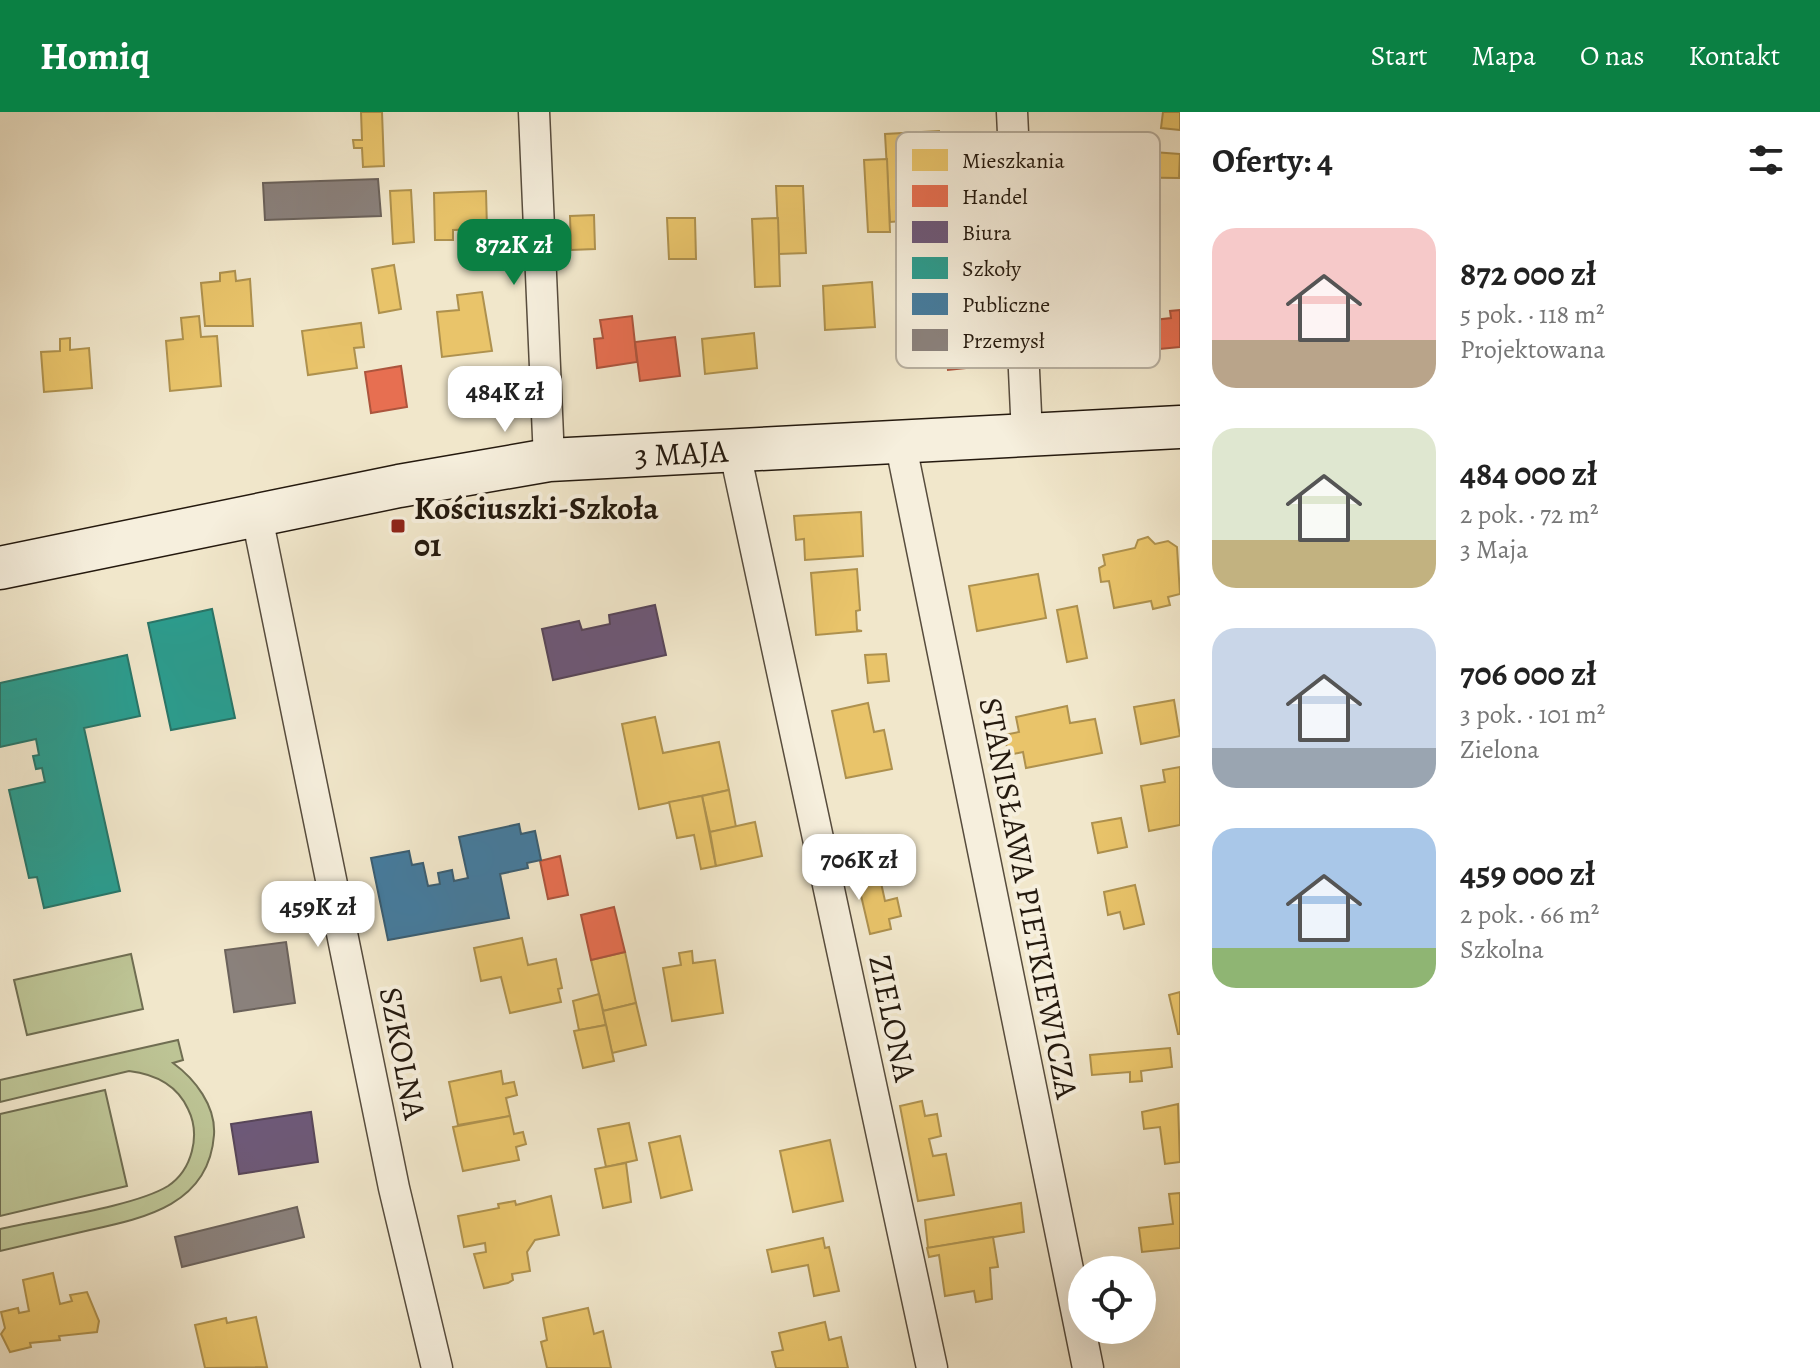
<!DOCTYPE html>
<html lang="pl">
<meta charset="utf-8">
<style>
body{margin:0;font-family:Alegreya,serif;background:#f6f6f6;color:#222;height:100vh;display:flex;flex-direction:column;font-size:30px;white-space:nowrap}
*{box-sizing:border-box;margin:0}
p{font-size:26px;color:#767676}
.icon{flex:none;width:44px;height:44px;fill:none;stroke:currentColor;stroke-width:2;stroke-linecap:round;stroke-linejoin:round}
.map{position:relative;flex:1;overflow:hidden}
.details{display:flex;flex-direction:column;background:#fff;width:640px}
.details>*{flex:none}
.controls{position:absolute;left:1068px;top:1144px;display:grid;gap:16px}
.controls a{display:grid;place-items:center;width:88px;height:88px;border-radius:50%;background:#fff;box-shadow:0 8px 32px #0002;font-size:40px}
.price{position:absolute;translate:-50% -68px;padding:0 18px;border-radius:16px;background:#fff;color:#222;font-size:26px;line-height:52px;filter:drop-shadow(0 2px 4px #0008)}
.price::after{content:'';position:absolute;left:50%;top:48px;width:24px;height:18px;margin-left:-12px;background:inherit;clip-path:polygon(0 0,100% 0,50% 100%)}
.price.active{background:#0b8043;color:#fff}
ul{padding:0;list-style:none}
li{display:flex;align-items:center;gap:24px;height:200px;padding:0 32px}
li span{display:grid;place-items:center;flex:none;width:224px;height:160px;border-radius:24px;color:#555}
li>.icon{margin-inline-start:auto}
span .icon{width:96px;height:96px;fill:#fffc;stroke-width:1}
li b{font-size:34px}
h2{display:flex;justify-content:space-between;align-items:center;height:96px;padding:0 32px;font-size:34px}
header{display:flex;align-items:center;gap:48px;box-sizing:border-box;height:112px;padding:0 40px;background:#0b8043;color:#fff}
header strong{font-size:38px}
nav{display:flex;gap:44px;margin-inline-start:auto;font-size:28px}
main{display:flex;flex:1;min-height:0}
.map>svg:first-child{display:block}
.green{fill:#bdc495;stroke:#706e52;stroke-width:2}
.homes{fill:#e9c46a;stroke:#ae914e;stroke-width:2}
.shops{fill:#e76f51;stroke:#ac553d;stroke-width:2}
.offices{fill:#6d597a;stroke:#57465a;stroke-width:2}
.schools{fill:#2a9d8f;stroke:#287568;stroke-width:2}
.public{fill:#457b9d;stroke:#3b5e72;stroke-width:2}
.industry{fill:#8a817c;stroke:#6b625b;stroke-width:2}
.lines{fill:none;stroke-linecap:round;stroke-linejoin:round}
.street-casing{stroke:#574c3d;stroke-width:33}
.secondary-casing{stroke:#24190e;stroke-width:45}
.street{stroke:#f6efdd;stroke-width:30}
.secondary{stroke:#f6efdd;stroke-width:42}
.poi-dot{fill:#8f2418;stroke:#f6efdd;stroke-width:3}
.labels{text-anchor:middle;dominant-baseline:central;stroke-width:8;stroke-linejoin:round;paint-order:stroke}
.street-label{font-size:32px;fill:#24190e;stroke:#f6efdd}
.poi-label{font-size:32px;font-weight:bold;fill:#24190e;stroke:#f6efdd;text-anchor:start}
.key{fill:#f6efdd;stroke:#b7af9f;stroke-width:2}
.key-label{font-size:22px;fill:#24190e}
</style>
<header>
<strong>Homiq</strong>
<nav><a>Start</a><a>Mapa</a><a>O nas</a><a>Kontakt</a></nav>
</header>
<main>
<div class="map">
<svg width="1180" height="1256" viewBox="0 0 1180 1256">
<rect width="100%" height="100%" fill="#f1e7cb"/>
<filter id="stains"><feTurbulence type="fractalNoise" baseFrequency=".0025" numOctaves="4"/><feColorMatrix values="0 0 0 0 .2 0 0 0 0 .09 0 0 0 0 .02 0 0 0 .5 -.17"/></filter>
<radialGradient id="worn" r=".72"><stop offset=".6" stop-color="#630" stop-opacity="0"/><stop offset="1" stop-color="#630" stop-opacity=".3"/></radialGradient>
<g class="green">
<polygon points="131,842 143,897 27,923 14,868"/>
<path d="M 178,928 L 183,948 L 173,951 C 195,967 216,994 214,1023 C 209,1092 146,1106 90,1118 C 60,1125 30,1132 0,1139 L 0,1117 C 42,1107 134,1095 168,1074 C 192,1058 201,1023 188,997 C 177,973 154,962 129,959 L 0,990 L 0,968 Z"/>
<polygon points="105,978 127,1074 0,1104 0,1002"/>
</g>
<g class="homes">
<polygon points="361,0 382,0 384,54 363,55 362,36 354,36 353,28 362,28"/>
<polygon points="1163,0 1180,0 1180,18 1161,16"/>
<polygon points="939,19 944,106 890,110 885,22"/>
<polygon points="1103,32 1113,33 1113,37 1180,42 1179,66 1099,65"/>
<polygon points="887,47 890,120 868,120 864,48"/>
<polygon points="776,74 803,74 806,141 779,142"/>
<polygon points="411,78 414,130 393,132 390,79"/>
<polygon points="486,79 487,117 453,118 453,128 435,128 434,81"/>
<polygon points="594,103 595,137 571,138 570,104"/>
<polygon points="667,106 695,106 696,147 669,147"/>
<polygon points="778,106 780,174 755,175 752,107"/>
<polygon points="394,153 401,197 379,201 372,157"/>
<polygon points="235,159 236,169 250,167 253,214 205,214 201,171 220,169 220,161"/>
<polygon points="872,170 875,215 825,218 823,174"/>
<polygon points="482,180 492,239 442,245 437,200 459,198 457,183"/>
<polygon points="199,204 201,225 217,224 221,274 170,279 166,229 183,227 181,206"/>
<polygon points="361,211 364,235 354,236 357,256 308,263 302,219"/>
<polygon points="754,221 757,256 705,262 702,227"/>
<polygon points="70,226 70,238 89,236 92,276 44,280 41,240 60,239 60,227"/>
<polygon points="861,400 863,444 805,448 804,427 796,428 794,404"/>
<polygon points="1148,425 1155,432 1168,429 1177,435 1180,482 1168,485 1170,493 1153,497 1151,489 1114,496 1109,469 1101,470 1099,456 1105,453 1103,443 1135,436 1138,428"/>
<polygon points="857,457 860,498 856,499 857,518 862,519 816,523 811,461"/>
<polygon points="1038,462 1046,506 977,519 969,474"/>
<polygon points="1077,494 1087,546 1067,550 1057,498"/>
<polygon points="886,542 889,569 868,571 865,543"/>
<polygon points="1174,588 1180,624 1141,632 1134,595"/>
<polygon points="868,591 874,620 884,618 892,657 846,666 832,599"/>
<polygon points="1067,594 1070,611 1095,607 1102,641 1026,656 1023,640 1009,643 1004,623 1019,620 1016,605"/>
<polygon points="655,605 663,641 719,630 729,678 639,697 622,612"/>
<polygon points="1180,655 1180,713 1149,719 1141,674 1165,670 1163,658"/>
<polygon points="729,678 736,715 710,720 702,684"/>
<polygon points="702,684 716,754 701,757 694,723 677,726 669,690"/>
<polygon points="1121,706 1127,735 1098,741 1092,711"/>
<polygon points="755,710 762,744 716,754 710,720"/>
<polygon points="878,757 885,789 897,786 901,804 889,807 891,817 870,822 856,762"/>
<polygon points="1135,773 1144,812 1124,817 1120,800 1108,803 1104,780"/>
<polygon points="522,826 528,853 556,847 562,876 558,877 561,890 510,901 501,865 481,869 474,836"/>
<polygon points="692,839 693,851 715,848 723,901 672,909 663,856 681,853 679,841"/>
<polygon points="625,840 636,891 603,899 591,848"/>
<polygon points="1180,880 1180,922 1178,922 1169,883"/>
<polygon points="599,882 606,913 579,918 573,889"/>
<polygon points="636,891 646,933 612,941 603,899"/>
<polygon points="606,913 614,949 583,956 574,919"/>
<polygon points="1170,936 1172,955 1141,959 1142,969 1130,970 1130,960 1092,963 1090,943"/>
<polygon points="501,959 503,972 514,970 517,983 506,986 510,1004 458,1013 449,970"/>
<polygon points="922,989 925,1004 937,1002 941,1024 929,1027 933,1044 946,1042 954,1083 918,1089 900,994"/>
<polygon points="1178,992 1180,1050 1165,1052 1160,1015 1144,1017 1142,1000"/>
<polygon points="510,1004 514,1022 523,1020 526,1032 516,1035 519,1048 463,1059 453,1015"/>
<polygon points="629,1011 637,1048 606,1055 598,1017"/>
<polygon points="680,1024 692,1078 661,1086 649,1031"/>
<polygon points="830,1028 843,1089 793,1100 780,1039"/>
<polygon points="626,1051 631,1090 603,1096 595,1057"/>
<polygon points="1180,1081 1180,1136 1142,1140 1139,1116 1173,1112 1169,1082"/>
<polygon points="551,1084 559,1123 535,1128 527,1140 530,1159 512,1162 513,1168 508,1171 484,1176 474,1142 486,1140 485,1131 464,1135 458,1104 499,1096 498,1092 515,1089 516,1093"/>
<polygon points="1021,1091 1024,1120 928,1136 925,1108"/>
<polygon points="993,1125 998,1155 990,1156 992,1187 976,1190 974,1179 945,1184 939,1143 929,1145 927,1136"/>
<polygon points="823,1126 825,1136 829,1135 839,1179 814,1184 808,1153 772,1160 767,1138"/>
<polygon points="53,1161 60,1192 72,1189 70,1183 87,1180 99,1209 97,1220 59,1224 60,1228 30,1231 31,1235 10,1240 1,1222 5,1216 1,1200 18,1196 19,1201 29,1199 23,1168"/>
<polygon points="588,1196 594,1222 603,1219 611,1256 547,1256 541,1230 547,1228 543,1206"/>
<polygon points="256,1205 267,1255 205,1256 195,1213 226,1206 227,1211"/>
<polygon points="825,1210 829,1228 841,1225 848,1256 776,1256 772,1240 783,1238 779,1221"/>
</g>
<g class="shops">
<polygon points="1180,198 1180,235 1139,239 1136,210 1171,206 1170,199"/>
<polygon points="632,204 637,250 597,256 594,227 603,226 600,208"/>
<polygon points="675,225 680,264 640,269 635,230"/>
<polygon points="969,225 970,232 1002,228 1004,252 948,258 945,229"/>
<polygon points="401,254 407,295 371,301 365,260"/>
<polygon points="512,259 515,283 481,288 478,263"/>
<polygon points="560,744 568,783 548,787 540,749"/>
<polygon points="614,795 625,840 591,848 581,803"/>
</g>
<g class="offices">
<polygon points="655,493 666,543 553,568 542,517 579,509 582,518 610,512 609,503"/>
<polygon points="311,1000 318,1050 239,1062 231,1012"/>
</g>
<g class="schools">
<polygon points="212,497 235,606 171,618 148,511"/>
<polygon points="127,543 140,604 84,616 120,779 44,796 37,765 29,766 9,678 45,670 42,656 36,657 33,644 39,643 36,627 0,635 0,571"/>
</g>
<polygon class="public" points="519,712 521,722 535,719 541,748 527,751 528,756 500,762 509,806 388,828 371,746 409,739 412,753 423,751 428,774 440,772 438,761 452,758 454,769 468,766 459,725"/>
<g class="industry">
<polygon points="378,67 381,104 265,108 263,71"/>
<polygon points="286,830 295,891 234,900 225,838"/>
<polygon points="297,1095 304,1125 182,1155 175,1125"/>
</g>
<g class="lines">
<defs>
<g id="street">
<polyline points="534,0 549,348"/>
<polyline points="1012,0 1027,323"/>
<polyline points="900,329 1088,1256"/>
<polyline points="734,336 932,1256"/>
<polyline points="257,405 394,1076 437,1256"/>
</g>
<g id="secondary">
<path id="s1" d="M 0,456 L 399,374 L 549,348 L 1180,315"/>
</g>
</defs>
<use href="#street" class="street-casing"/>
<use href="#secondary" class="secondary-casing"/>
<use href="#street" class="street"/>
<use href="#secondary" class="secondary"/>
</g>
<rect class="poi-dot" x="390" y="406" width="16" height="16" rx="4"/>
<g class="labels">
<g class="street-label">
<text stroke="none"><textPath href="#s1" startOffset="692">3 MAJA</textPath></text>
<text transform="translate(1029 786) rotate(79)">STANISŁAWA PIETKIEWICZA</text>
<text transform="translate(893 906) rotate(78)">ZIELONA</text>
<text transform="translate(403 941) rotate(79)">SZKOLNA</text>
</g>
<g class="poi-label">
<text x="414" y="396">Kościuszki-Szkoła<tspan x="414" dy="37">01</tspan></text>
</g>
</g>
<rect x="896" y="20" width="264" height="236" rx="12" class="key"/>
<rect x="912" y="37" width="36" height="22" fill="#e9c46a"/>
<rect x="912" y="73" width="36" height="22" fill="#e76f51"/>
<rect x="912" y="109" width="36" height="22" fill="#6d597a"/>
<rect x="912" y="145" width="36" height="22" fill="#2a9d8f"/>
<rect x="912" y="181" width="36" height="22" fill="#457b9d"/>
<rect x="912" y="217" width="36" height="22" fill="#8a817c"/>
<g class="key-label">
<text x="962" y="56">Mieszkania</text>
<text x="962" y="92">Handel</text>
<text x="962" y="128">Biura</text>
<text x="962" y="164">Szkoły</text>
<text x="962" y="200">Publiczne</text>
<text x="962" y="236">Przemysł</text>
</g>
<rect width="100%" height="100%" filter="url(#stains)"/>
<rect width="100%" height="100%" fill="url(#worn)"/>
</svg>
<div class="controls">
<a><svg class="icon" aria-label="locate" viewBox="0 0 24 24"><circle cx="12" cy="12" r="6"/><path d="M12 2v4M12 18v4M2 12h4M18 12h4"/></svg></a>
</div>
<b class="price active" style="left:514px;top:175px">872K zł</b>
<b class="price" style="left:505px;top:322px">484K zł</b>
<b class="price" style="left:859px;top:790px">706K zł</b>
<b class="price" style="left:318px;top:837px">459K zł</b>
</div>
<section class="details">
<h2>Oferty: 4<svg class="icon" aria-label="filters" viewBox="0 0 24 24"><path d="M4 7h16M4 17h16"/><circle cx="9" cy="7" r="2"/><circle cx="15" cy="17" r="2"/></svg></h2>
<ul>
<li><span style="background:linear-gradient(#f6c9c9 70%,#b9a48a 0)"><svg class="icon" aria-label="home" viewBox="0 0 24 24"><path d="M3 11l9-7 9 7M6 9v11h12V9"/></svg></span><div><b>872 000 zł</b><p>5 pok. · 118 m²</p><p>Projektowana</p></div></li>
<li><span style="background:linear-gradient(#dfe7d0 70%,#c2b280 0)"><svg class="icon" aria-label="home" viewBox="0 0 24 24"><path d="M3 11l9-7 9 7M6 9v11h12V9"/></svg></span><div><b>484 000 zł</b><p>2 pok. · 72 m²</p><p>3 Maja</p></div></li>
<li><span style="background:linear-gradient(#c9d6e8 75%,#9aa5b1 0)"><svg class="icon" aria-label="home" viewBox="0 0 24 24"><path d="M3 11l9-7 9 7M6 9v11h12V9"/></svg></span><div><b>706 000 zł</b><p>3 pok. · 101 m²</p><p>Zielona</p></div></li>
<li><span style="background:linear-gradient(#a9c7e8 75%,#8fb573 0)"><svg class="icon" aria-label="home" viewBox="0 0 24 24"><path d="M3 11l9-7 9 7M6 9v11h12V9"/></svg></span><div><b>459 000 zł</b><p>2 pok. · 66 m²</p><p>Szkolna</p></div></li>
</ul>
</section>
</main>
